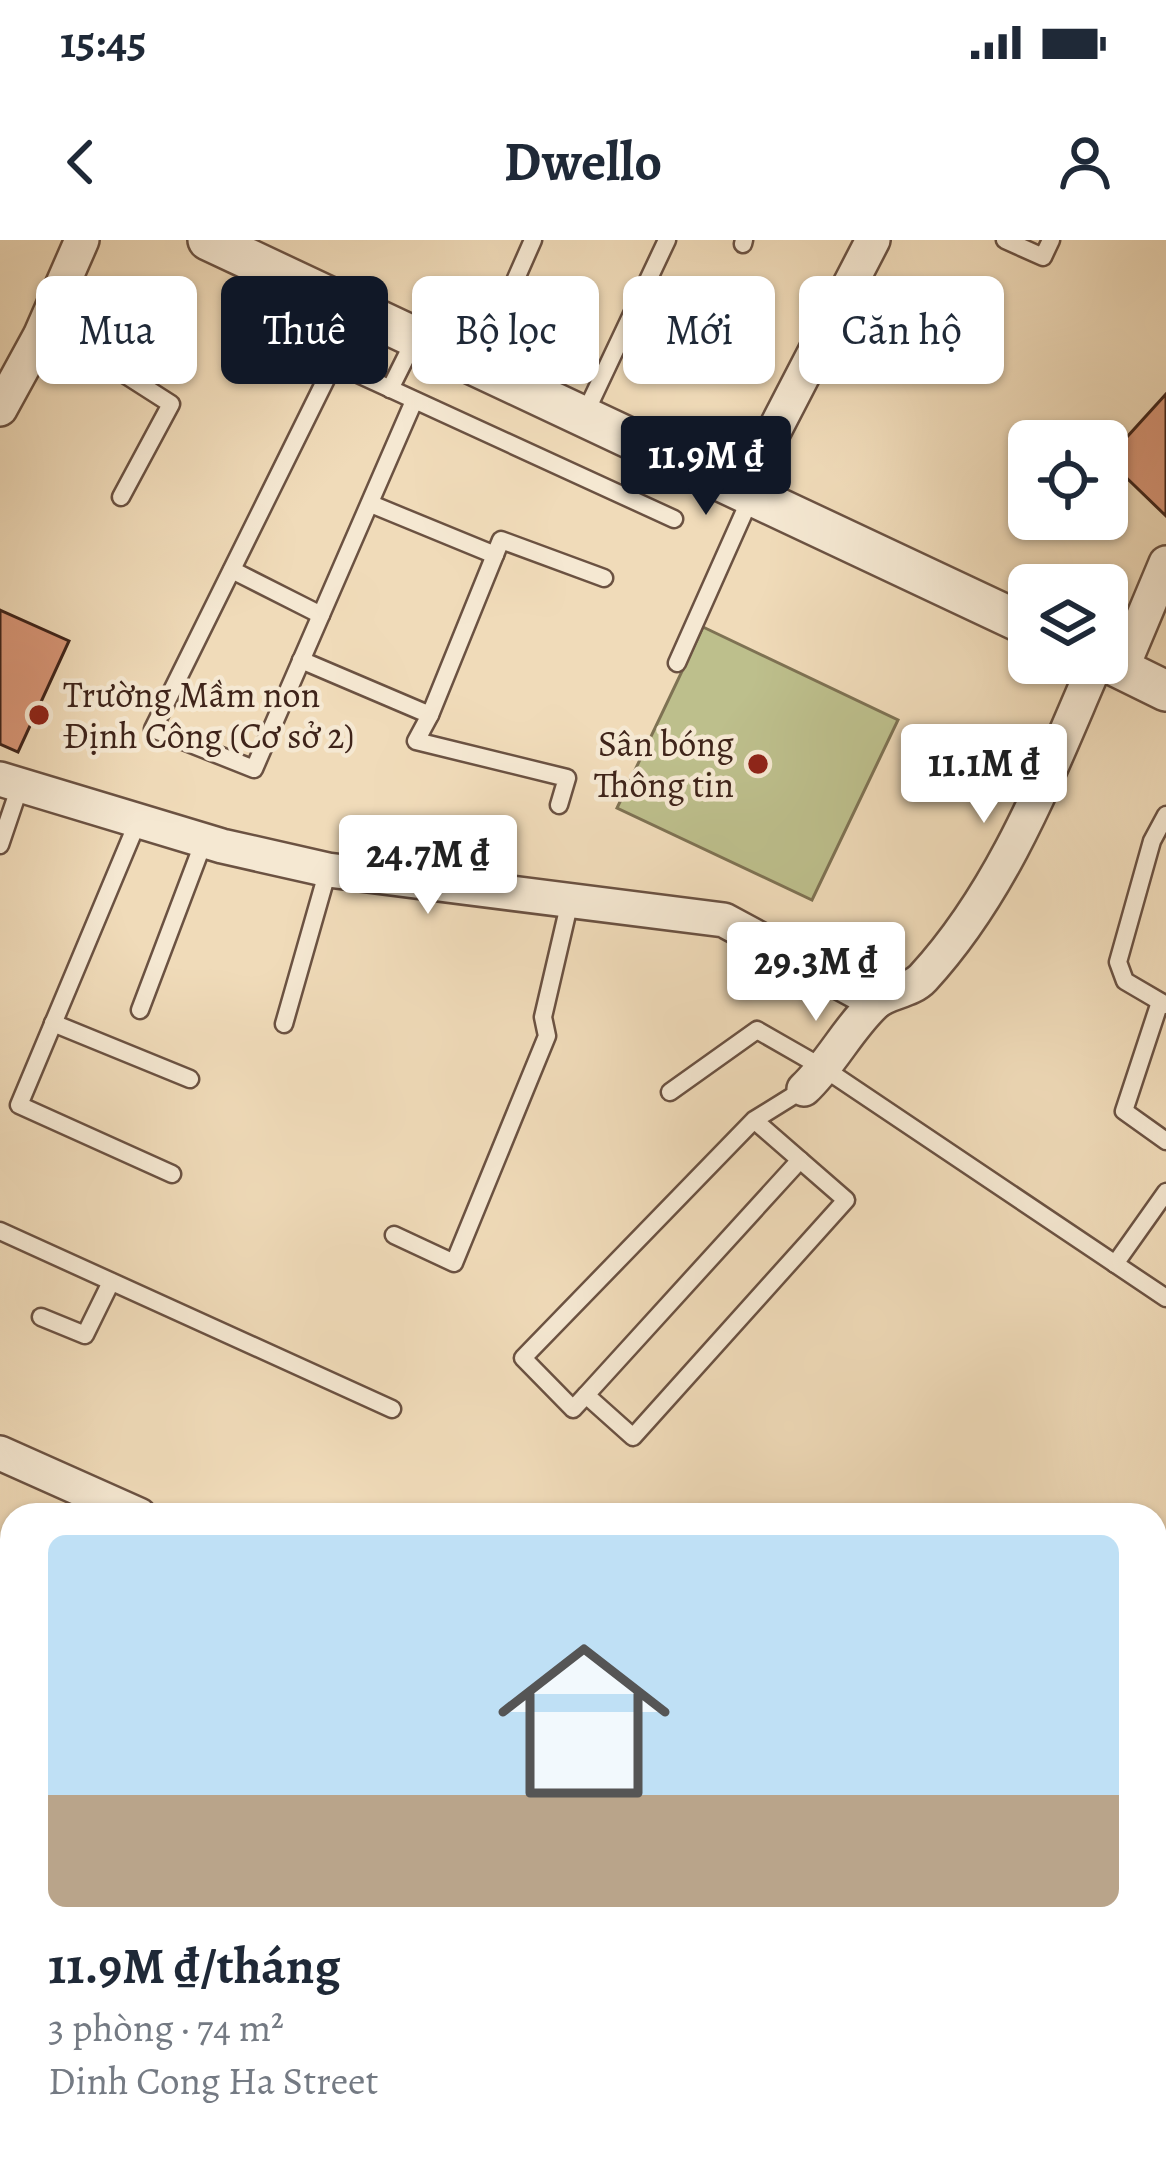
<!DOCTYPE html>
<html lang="vi">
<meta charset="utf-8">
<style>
body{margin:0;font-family:Alegreya,serif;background:#f6f6f7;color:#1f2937;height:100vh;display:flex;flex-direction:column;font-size:45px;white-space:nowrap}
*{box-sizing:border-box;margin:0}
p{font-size:39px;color:#747a83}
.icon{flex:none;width:66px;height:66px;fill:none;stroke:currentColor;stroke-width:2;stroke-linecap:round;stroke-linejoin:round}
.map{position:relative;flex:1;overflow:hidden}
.drawer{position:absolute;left:0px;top:1263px;width:1167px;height:663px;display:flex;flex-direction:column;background:#fff;border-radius:36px 36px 0 0;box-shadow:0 3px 9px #0004}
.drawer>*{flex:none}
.banner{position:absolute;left:36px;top:36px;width:1095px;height:108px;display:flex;gap:24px}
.fabs{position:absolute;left:1008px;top:180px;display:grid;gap:24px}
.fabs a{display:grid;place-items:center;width:120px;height:120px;border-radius:18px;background:#fff;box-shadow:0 3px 9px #0004;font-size:60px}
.price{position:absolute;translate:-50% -102px;padding:0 27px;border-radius:12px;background:#fff;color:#222;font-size:39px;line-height:78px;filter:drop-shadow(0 3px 6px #0008)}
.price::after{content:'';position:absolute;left:50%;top:72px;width:36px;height:27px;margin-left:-18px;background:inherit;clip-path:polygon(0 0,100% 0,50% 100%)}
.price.on{background:#111827;color:#fff}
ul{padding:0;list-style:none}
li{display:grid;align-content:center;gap:24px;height:636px;padding:0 48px}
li+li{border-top:3px solid #e0e1e3}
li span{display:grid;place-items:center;height:372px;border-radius:18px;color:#555}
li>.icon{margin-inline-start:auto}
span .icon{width:216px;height:216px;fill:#fffc;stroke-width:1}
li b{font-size:51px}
.chip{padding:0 42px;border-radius:18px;background:#fff;box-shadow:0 3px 9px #0004;font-size:42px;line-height:108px}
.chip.on{background:#111827;color:#fff}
.status{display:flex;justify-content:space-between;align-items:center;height:84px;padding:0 60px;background:#fff;direction:ltr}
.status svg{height:33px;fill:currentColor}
header{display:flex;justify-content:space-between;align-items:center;height:156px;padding:0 48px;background:#fff;font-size:54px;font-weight:600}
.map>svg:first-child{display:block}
.green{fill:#bdbf8c;stroke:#7e7253;stroke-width:3}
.building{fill:#d79576;stroke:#3f241a;stroke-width:3}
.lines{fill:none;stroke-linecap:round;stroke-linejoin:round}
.service-casing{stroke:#6b5242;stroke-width:21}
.minor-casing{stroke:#6b5242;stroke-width:38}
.tertiary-casing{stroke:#6b5242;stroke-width:44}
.service{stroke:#f5e8d2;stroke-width:16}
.minor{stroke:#f5e8d2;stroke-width:33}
.tertiary{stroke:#f5e8d2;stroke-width:39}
.poi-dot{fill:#8f2418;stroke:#f5e8d2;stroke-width:4.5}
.labels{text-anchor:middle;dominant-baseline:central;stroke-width:9;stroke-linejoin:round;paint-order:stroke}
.poi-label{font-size:36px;fill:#3f241a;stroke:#f5e8d2;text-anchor:start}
</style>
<div class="status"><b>15:45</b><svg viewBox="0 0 49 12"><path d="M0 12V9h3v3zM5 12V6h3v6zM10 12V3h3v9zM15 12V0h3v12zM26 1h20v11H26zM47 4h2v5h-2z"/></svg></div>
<header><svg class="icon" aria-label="back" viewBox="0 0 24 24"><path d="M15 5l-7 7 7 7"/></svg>Dwello<svg class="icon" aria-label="person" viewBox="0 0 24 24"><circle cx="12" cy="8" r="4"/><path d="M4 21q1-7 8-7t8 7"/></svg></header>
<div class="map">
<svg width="1166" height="1925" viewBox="0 0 1166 1925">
<rect width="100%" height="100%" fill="#f0dbb9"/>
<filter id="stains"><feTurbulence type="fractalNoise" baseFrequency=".00167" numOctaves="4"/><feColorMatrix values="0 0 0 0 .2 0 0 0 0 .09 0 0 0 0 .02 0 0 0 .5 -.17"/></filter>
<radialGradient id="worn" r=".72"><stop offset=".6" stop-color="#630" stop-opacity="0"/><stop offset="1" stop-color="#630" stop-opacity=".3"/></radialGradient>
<polygon class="green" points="703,387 898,480 812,660 617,568"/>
<g class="building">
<polygon points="1166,154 1166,276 1107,219"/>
<polygon points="0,370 69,401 18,512 0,504"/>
</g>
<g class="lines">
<defs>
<g id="service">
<polyline points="1005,0 1043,17 1051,0"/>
<polyline points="743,4 744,0"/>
<polyline points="40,96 121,132 171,164 121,257"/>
<polyline points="477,127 533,0"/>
<polyline points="390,149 415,99"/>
<polyline points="414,161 254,529 153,489 334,123 674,279"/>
<polyline points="583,178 667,0"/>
<polyline points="371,264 495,315"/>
<polyline points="232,330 321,375"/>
<polyline points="301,420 430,475 501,300 604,338"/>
<polyline points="677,423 751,257"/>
<polyline points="430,475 416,501 567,538 559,565"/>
<polyline points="1166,575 1152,601 1118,722 1125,741 1166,765"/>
<polyline points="138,581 19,865 172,934"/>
<polyline points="0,605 20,546"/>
<polyline points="1160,762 1124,871 1166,901"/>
<polyline points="140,770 204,601"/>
<polyline points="53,783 190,839"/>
<polyline points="284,784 328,630"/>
<polyline points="670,852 757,790 825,829 1166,1058"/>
<polyline points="754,880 846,960 633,1197 586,1155 573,1169 523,1118 754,880 804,849"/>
<polyline points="0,991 392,1169"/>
<polyline points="394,995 454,1023 547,796 543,777 570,661"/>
<polyline points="1115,1024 1166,952"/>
<polyline points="41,1077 85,1095 111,1042"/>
<polyline points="586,1155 800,920"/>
<polyline points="0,1424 12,1430"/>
<polyline points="0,1588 12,1574"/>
<polyline points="1155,1614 1166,1598"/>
<polyline points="1155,1748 1166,1753"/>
<polyline points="1155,1834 1166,1811"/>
<polyline points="786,1914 811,1925"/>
</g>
<g id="minor">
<polyline points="0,169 40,96 82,0"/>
<polyline points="742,253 873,0"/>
<polyline points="1122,428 1166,323"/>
<polyline points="0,539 222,606 328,630 724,680 876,762"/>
<path d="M 804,849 C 831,824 848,788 875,763 C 888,751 910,752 923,738 C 1005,649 1048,533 1096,423"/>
<polyline points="0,1213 139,1275"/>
<polyline points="0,1908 17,1925"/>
<polyline points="78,1925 88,1914"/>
</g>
<g id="tertiary">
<polyline points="208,0 1029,386"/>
<polyline points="1107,422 1166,451"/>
</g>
</defs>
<use href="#service" class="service-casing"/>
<use href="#minor" class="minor-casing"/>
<use href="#tertiary" class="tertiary-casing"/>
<use href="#service" class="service"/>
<use href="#minor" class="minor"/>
<use href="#tertiary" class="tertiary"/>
</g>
<g class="poi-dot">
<circle cx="39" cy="475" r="12"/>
<circle cx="758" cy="524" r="12"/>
</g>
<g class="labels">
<g class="poi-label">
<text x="63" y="454">Trường Mầm non<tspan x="63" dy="41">Định Công (Cơ sở 2)</tspan></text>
<text x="734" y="503" text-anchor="end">Sân bóng<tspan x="734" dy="41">Thông tin</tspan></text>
</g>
</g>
<rect width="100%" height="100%" filter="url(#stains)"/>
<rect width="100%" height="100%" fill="url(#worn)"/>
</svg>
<div class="fabs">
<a><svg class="icon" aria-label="locate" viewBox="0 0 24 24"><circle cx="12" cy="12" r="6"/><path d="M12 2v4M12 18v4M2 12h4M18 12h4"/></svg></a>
<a><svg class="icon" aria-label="layers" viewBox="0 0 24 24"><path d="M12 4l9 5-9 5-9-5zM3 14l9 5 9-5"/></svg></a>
</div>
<b class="price on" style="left:706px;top:278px">11.9M ₫</b>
<b class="price" style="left:984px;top:586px">11.1M ₫</b>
<b class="price" style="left:428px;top:677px">24.7M ₫</b>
<b class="price" style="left:816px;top:784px">29.3M ₫</b>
<div class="banner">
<a class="chip">Mua</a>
<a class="chip on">Thuê</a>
<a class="chip">Bộ lọc</a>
<a class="chip">Mới</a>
<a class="chip">Căn hộ</a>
</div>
<section class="drawer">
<ul>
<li><span style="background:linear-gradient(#bfe0f5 70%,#b9a48a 0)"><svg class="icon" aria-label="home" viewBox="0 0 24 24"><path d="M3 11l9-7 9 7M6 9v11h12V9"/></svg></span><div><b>11.9M ₫/tháng</b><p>3 phòng · 74 m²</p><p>Dinh Cong Ha Street</p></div></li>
</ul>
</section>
</div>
